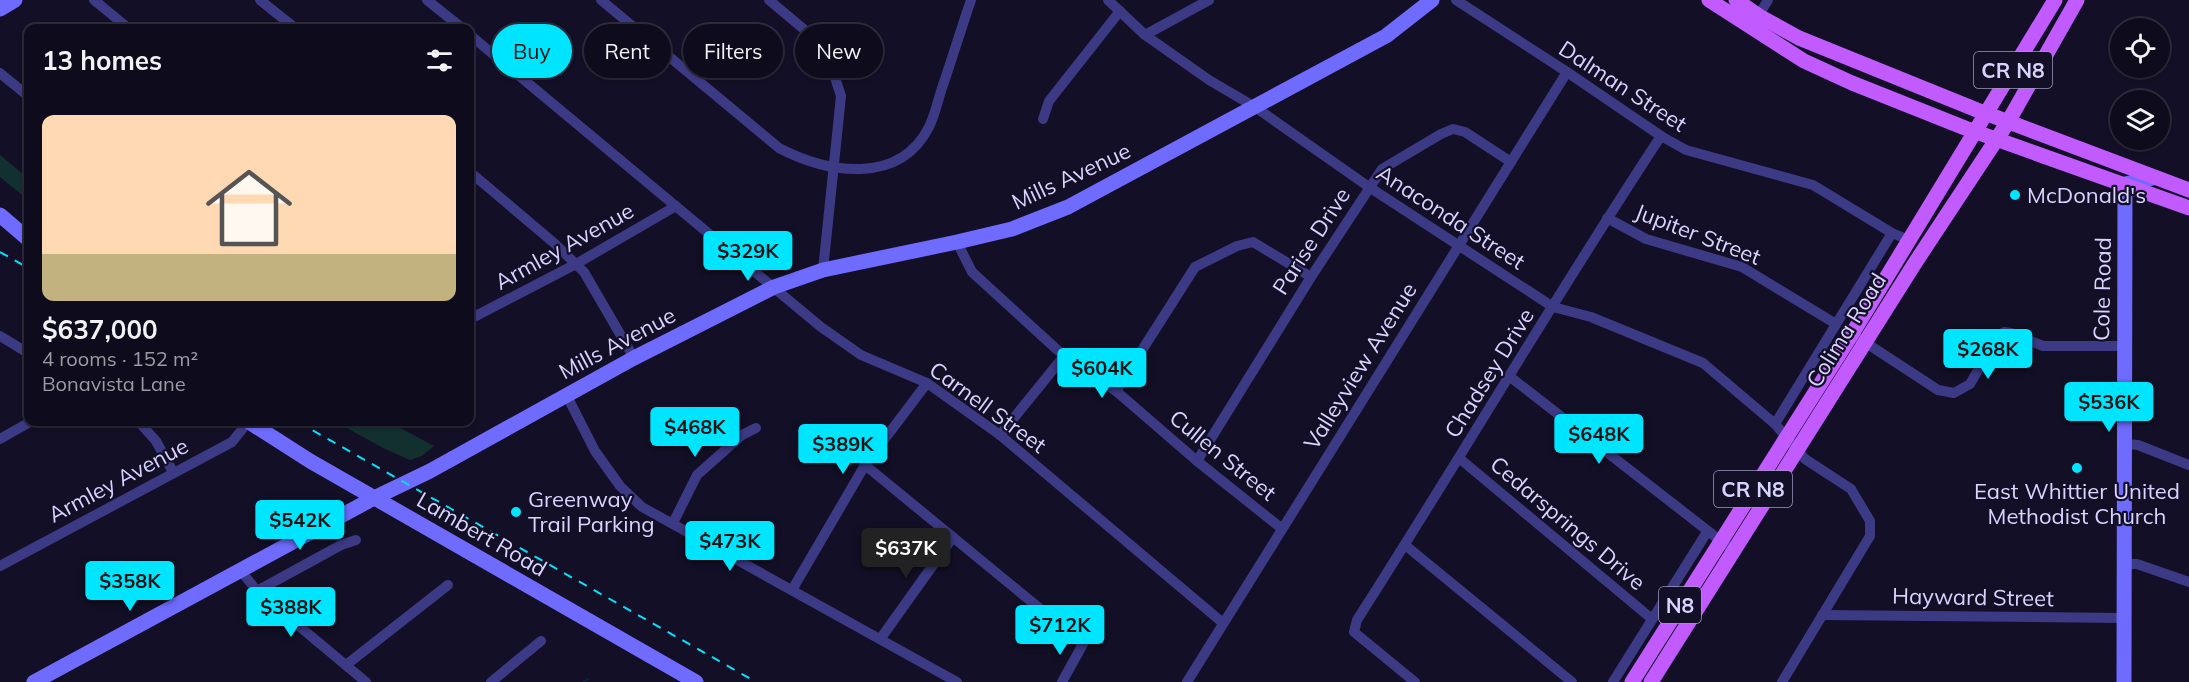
<!DOCTYPE html>
<meta charset="utf-8">
<style>
body{margin:0;font-family:Mulish,sans-serif;background:#171425;color:#f1f3f6;height:100vh;display:flex;flex-direction:column;font-size:22px;white-space:nowrap}
*{box-sizing:border-box;margin:0}
p{font-size:20px;color:#9b9ba3}
.icon{flex:none;width:33px;height:33px;fill:none;stroke:currentColor;stroke-width:2;stroke-linecap:round;stroke-linejoin:round}
.map{position:relative;flex:1;overflow:hidden}
.panel{position:absolute;left:24px;top:24px;width:450px;height:402px;display:flex;flex-direction:column;background:#0e0b1c;border-radius:12px;box-shadow:0 2px 4px #0004,0 0 0 2px #2e2b3b}
.panel>*{flex:none}
.top-card{position:absolute;left:492px;top:24px;width:570px;height:54px;display:flex;gap:12px}
.tools{position:absolute;left:2110px;top:18px;display:grid;gap:12px}
.tools a{display:grid;place-items:center;width:60px;height:60px;border-radius:50%;background:#0e0b1c;box-shadow:0 2px 4px #0004,0 0 0 2px #2e2b3b;font-size:30px}
.price{position:absolute;translate:-50% -51px;padding:0 14px;border-radius:6px;background:#00e5ff;color:#111;font-size:20px;line-height:39px;filter:drop-shadow(0 2px 3px #0008)}
.price::after{content:'';position:absolute;left:50%;top:36px;width:18px;height:14px;margin-left:-9px;background:inherit;clip-path:polygon(0 0,100% 0,50% 100%)}
.price.current{background:#222;color:#fff}
ul{padding:0;list-style:none}
li{display:grid;align-content:center;gap:12px;height:318px;padding:0 18px}
li span{display:grid;place-items:center;height:186px;border-radius:12px;color:#555}
li>.icon{margin-inline-start:auto}
span .icon{width:108px;height:108px;fill:#fffc;stroke-width:1}
li b{font-size:26px}
h2{display:flex;justify-content:space-between;align-items:center;height:72px;padding:0 18px;font-size:26px}
.chip{padding:0 21px;border-radius:27px;background:#0e0b1c;box-shadow:0 2px 4px #0004,0 0 0 2px #2e2b3b;font-size:21px;line-height:54px}
.chip.current{background:#00e5ff;color:#111}
.map>svg:first-child{display:block}
.green{fill:#12302f}
.lines{fill:none;stroke-linecap:round;stroke-linejoin:round}
.stream{stroke:#0c2248;stroke-width:2}
.street{stroke:#3d3a85;stroke-width:10}
.secondary{stroke:#6f6bff;stroke-width:15}
.primary{stroke:#c25bff;stroke-width:15}
.rail{stroke:#00e5ff;stroke-width:2;stroke-dasharray:9 8;stroke-linecap:butt}
.poi-dot{fill:#00e5ff;stroke:#130f26;stroke-width:2}
.labels{text-anchor:middle;dominant-baseline:central;stroke-width:4.5;stroke-linejoin:round;paint-order:stroke}
.shield{fill:#130f26;stroke:#9e99be;stroke-width:1.5}
.shield-label{font-size:21px;font-weight:bold;fill:#d9d4ff}
.street-label{font-size:22px;fill:#d9d4ff;stroke:#130f26}
.poi-label{font-size:22px;fill:#d9d4ff;stroke:#130f26;text-anchor:start}
</style>
<div class="map">
<svg width="2189" height="682" viewBox="0 0 2189 682">
<rect width="100%" height="100%" fill="#130f26"/>
<g class="green">
<polygon points="0,155 28,178 28,200 0,177"/>
<polygon points="336,422 389,422 434,446 422,456 410,460 383,448"/>
</g>
<g class="lines">
<polyline class="stream" points="584,682 588,679"/>
<g class="street">
<polyline points="94,0 128,28"/>
<polyline points="260,0 295,28"/>
<polyline points="427,0 462,28"/>
<path d="M 601,0 L 779,148 C 827,173 899,186 929,127 C 935,115 938,100 942,88 C 952,59 961,29 971,0"/>
<polyline points="769,0 825,47 841,96 823,270"/>
<polyline points="1108,0 1145,35 1209,80 1255,107 1369,187 1553,307 1591,317 1703,363 1775,424 1805,459 1851,489 1870,521 1870,536 1782,682"/>
<polyline points="1456,0 1567,72 1661,136 1686,150 1813,185 1892,233 1909,240"/>
<polyline points="1756,20 1768,0"/>
<polyline points="470,35 821,327 861,355 927,383 1000,435 1223,623"/>
<polyline points="1145,35 1209,0"/>
<polyline points="0,73 28,96"/>
<polyline points="1043,119 1049,101 1120,11"/>
<polyline points="470,172 554,243 584,272 634,358"/>
<polyline points="1607,218 1646,239 1742,267 1836,324"/>
<polyline points="957,242 972,272 1064,356 1116,391 1197,461 1281,528"/>
<polyline points="470,319 576,264 676,206"/>
<polyline points="0,336 28,353"/>
<polyline points="1860,339 1938,390 1954,393 1970,384 1997,337 2004,332 2011,333 2043,346 2124,346"/>
<polyline points="1509,376 1726,545"/>
<polyline points="1116,391 1195,267 1237,246 1253,242 1311,277"/>
<polyline points="567,396 595,451 620,486 642,507 957,682"/>
<polyline points="139,422 156,441 173,472"/>
<polyline points="1775,424 1892,233"/>
<polyline points="1000,435 1064,356"/>
<polyline points="0,439 30,422"/>
<polyline points="2126,444 2138,445 2189,465"/>
<polyline points="1459,458 1652,619"/>
<polyline points="1197,461 1311,277 1382,169 1441,134 1453,129 1465,132 1511,162"/>
<polyline points="865,465 1083,644 1062,682"/>
<polyline points="673,523 697,475 742,435 756,428"/>
<polyline points="1405,545 1572,682"/>
<polyline points="2124,564 2137,564 2189,582"/>
<polyline points="0,566 232,442 248,422"/>
<polyline points="241,571 257,591 366,682"/>
<polyline points="792,590 865,465 927,383"/>
<polyline points="257,591 341,545 356,540"/>
<polyline points="1822,615 2124,618"/>
<polyline points="881,638 953,537"/>
<polyline points="346,665 448,585"/>
<polyline points="491,682 541,641"/>
<polyline points="1187,682 1567,72"/>
<path d="M 1415,682 L 1354,632 L 1357,620 C 1460,459 1556,295 1661,136"/>
<polyline points="1613,682 1707,532"/>
</g>
<g class="secondary">
<polyline points="0,9 15,0"/>
<polyline points="0,215 28,239"/>
<polyline points="249,422 310,461 696,682"/>
<polyline points="34,682 374,498 430,471 634,358 774,287 823,270 957,242 1012,229 1068,207 1386,36 1432,0"/>
<polyline points="2124,682 2125,184 2153,178"/>
</g>
<g class="primary">
<polyline points="1709,0 1804,61 1852,83 1965,128 2189,208"/>
<polyline points="1736,0 1759,16 1799,38 1977,110 2189,190"/>
<polyline points="1632,682 1852,334 2055,0"/>
<polyline points="1651,682 1915,263 2008,122 2077,0"/>
</g>
<g class="rail">
<polyline points="0,252 28,268"/>
<polyline points="298,422 756,682"/>
</g>
</g>
<g class="poi-dot">
<circle cx="2015" cy="195" r="6"/>
<circle cx="2077" cy="468" r="6"/>
<circle cx="516" cy="512" r="6"/>
</g>
<g class="labels">
<g class="shield">
<rect x="1974" y="52" width="78" height="36" rx="4.5"/>
<rect x="1714" y="471" width="78" height="36" rx="4.5"/>
<rect x="1659" y="587" width="42" height="36" rx="4.5"/>
</g>
<g class="shield-label">
<text x="2013" y="70">CR N8</text>
<text x="1753" y="489">CR N8</text>
<text x="1680" y="605">N8</text>
</g>
<g class="street-label">
<text transform="translate(1623 86) rotate(33)">Dalman Street</text>
<text transform="translate(1071 176) rotate(-25)">Mills Avenue</text>
<text transform="translate(1451 217) rotate(33)">Anaconda Street</text>
<text transform="translate(1698 234) rotate(21)">Jupiter Street</text>
<text transform="translate(1311 241) rotate(-57)">Parise Drive</text>
<text transform="translate(564 246) rotate(-29)">Armley Avenue</text>
<text transform="translate(2102 289) rotate(-89)">Cole Road</text>
<text transform="translate(1846 330) rotate(-58)">Colima Road</text>
<text transform="translate(617 343) rotate(-28)">Mills Avenue</text>
<text transform="translate(1360 366) rotate(-58)">Valleyview Avenue</text>
<text transform="translate(1489 373) rotate(-58)">Chadsey Drive</text>
<text transform="translate(988 407) rotate(36)">Carnell Street</text>
<text transform="translate(1223 455) rotate(39)">Cullen Street</text>
<text transform="translate(118 480) rotate(-28)">Armley Avenue</text>
<text transform="translate(1568 523) rotate(40)">Cedarsprings Drive</text>
<text transform="translate(482 534) rotate(30)">Lambert Road</text>
<text transform="translate(1973 597) rotate(1)">Hayward Street</text>
</g>
<g class="poi-label">
<text x="2027" y="195">McDonald's</text>
<text x="2077" y="491" text-anchor="middle">East Whittier United<tspan x="2077" dy="25">Methodist Church</tspan></text>
<text x="528" y="499">Greenway<tspan x="528" dy="25">Trail Parking</tspan></text>
</g>
</g>
</svg>
<div class="tools">
<a><svg class="icon" aria-label="locate" viewBox="0 0 24 24"><circle cx="12" cy="12" r="6"/><path d="M12 2v4M12 18v4M2 12h4M18 12h4"/></svg></a>
<a><svg class="icon" aria-label="layers" viewBox="0 0 24 24"><path d="M12 4l9 5-9 5-9-5zM3 14l9 5 9-5"/></svg></a>
</div>
<b class="price" style="left:748px;top:282px">$329K</b>
<b class="price" style="left:1988px;top:380px">$268K</b>
<b class="price" style="left:1102px;top:399px">$604K</b>
<b class="price" style="left:2109px;top:433px">$536K</b>
<b class="price" style="left:695px;top:458px">$468K</b>
<b class="price" style="left:1599px;top:465px">$648K</b>
<b class="price" style="left:843px;top:475px">$389K</b>
<b class="price" style="left:300px;top:551px">$542K</b>
<b class="price" style="left:730px;top:572px">$473K</b>
<b class="price current" style="left:906px;top:579px">$637K</b>
<b class="price" style="left:130px;top:612px">$358K</b>
<b class="price" style="left:291px;top:638px">$388K</b>
<b class="price" style="left:1060px;top:656px">$712K</b>
<div class="top-card">
<a class="chip current">Buy</a>
<a class="chip">Rent</a>
<a class="chip">Filters</a>
<a class="chip">New</a>
</div>
<section class="panel">
<h2>13 homes<svg class="icon" aria-label="filters" viewBox="0 0 24 24"><path d="M4 7h16M4 17h16"/><circle cx="9" cy="7" r="2"/><circle cx="15" cy="17" r="2"/></svg></h2>
<ul>
<li><span style="background:linear-gradient(#ffd9b3 75%,#c2b280 0)"><svg class="icon" aria-label="home" viewBox="0 0 24 24"><path d="M3 11l9-7 9 7M6 9v11h12V9"/></svg></span><div><b>$637,000</b><p>4 rooms · 152 m²</p><p>Bonavista Lane</p></div></li>
</ul>
</section>
</div>
